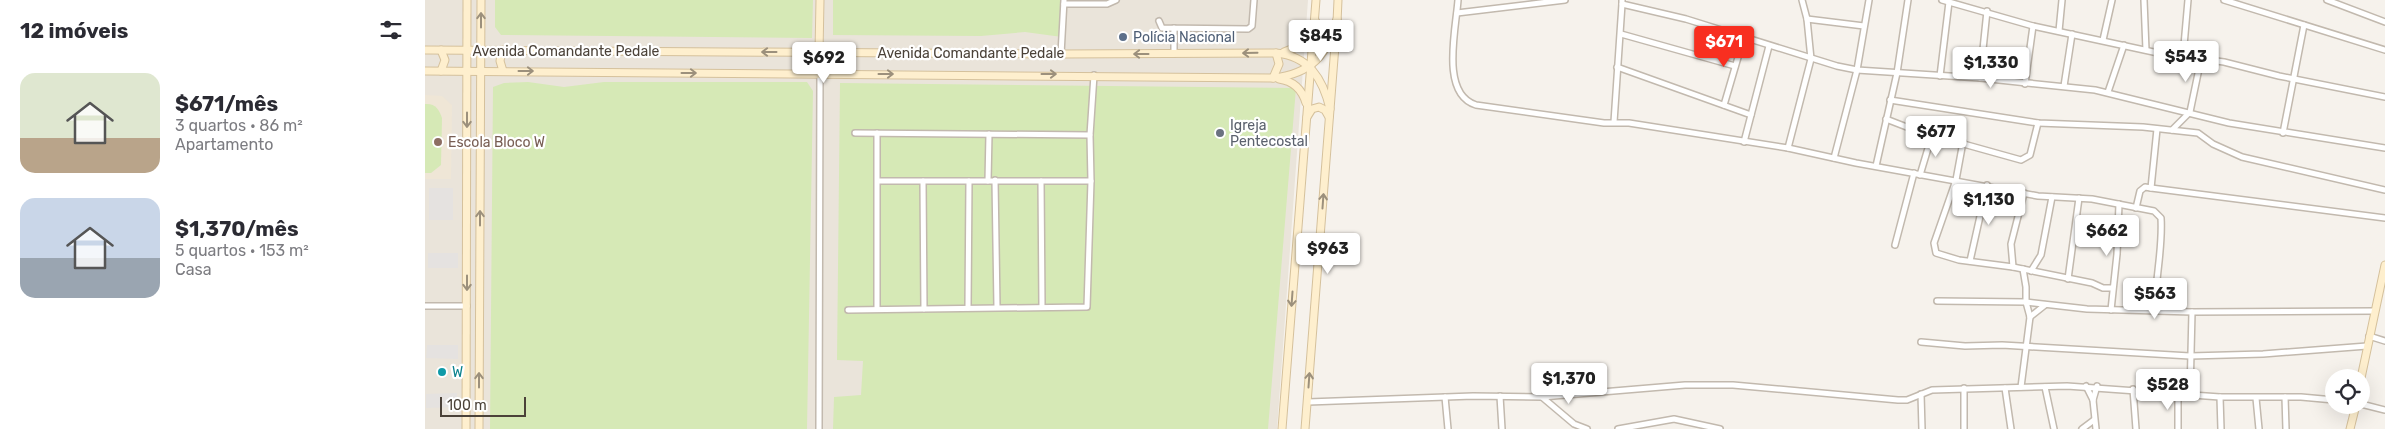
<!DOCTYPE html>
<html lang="pt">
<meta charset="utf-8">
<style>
body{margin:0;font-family:Rubik,sans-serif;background:#f2f2f3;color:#2b2b33;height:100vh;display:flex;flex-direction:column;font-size:19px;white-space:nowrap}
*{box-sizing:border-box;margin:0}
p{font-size:16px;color:#7c7c81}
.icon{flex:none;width:28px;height:28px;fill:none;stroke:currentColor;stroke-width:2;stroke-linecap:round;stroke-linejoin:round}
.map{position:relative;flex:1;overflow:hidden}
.side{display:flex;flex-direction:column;background:#fff;width:425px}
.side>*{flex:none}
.buttons{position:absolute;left:1900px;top:369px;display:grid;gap:10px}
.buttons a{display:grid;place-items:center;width:45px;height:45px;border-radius:50%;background:#fff;box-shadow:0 5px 20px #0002;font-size:25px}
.scale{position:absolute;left:15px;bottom:12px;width:86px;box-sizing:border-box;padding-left:5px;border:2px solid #4b4239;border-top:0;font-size:14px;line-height:18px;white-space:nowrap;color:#4b4239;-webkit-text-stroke:4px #fff;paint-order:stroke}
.price{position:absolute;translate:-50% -42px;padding:0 11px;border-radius:5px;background:#fff;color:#222;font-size:16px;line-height:32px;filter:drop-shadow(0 1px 2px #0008)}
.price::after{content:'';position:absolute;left:50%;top:30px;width:15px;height:11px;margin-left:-8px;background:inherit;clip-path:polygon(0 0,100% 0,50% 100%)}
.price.selected{background:#f82f20;color:#fff}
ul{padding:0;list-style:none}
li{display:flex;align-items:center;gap:15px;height:125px;padding:0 20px}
li span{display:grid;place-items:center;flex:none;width:140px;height:100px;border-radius:15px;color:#555}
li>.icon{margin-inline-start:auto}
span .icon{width:60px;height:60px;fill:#fffc;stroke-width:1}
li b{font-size:21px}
h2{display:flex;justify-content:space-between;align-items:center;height:60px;padding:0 20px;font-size:21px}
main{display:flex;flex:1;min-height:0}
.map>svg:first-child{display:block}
.residential{fill:#eae4da}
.education{fill:#efe6d6}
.green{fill:#d6e9b6}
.parking{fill:#e5e2e0}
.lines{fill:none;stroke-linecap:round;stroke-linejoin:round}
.street-casing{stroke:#c2b9ae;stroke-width:8}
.secondary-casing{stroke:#d5c19c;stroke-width:9}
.street{stroke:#fff;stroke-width:5}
.secondary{stroke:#feefce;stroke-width:7}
.oneway{stroke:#9c907c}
.service-dot{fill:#5c6f8a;stroke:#fff;stroke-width:2}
.worship-dot{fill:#6b7280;stroke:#fff;stroke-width:2}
.education-dot{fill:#8d6e63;stroke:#fff;stroke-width:2}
.culture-dot{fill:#0f9aa8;stroke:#fff;stroke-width:2}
.labels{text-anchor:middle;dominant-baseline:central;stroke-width:4.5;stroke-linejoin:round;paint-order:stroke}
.service-label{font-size:14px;fill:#4e5e75;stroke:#fff;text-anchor:start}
.street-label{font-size:14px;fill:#4b4239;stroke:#fff}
.worship-label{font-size:14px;fill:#5b616d;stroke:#fff;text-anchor:start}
.education-label{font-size:14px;fill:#785e54;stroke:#fff;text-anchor:start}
.culture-label{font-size:14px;fill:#0d838f;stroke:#fff;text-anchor:start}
</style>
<main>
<section class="side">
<h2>12 imóveis<svg class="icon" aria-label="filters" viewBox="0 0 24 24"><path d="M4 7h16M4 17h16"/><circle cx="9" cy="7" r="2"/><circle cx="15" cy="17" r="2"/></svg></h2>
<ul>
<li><span style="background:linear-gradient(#dfe7d0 65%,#b9a48a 0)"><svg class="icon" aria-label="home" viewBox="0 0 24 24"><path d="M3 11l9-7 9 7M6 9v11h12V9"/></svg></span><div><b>$671/mês</b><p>3 quartos · 86 m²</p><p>Apartamento</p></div></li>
<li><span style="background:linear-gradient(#c9d6e8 60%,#9aa5b1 0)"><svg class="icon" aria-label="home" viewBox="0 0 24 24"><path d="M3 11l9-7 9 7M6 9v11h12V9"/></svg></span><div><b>$1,370/mês</b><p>5 quartos · 153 m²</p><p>Casa</p></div></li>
</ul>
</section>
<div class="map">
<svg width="1960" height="429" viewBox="0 0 1960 429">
<rect width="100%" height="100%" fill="#f6f2ec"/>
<polygon class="residential" points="0,0 883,0 852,429 0,429"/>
<polygon class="education" points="0,95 17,96 27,105 26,179 0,179"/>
<g class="green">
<polygon points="70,0 388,0 387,38 76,35 70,27"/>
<polygon points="408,0 639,0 637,37 600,32 556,36 408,35"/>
<polygon points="103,82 139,87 179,82 382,82 388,91 382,429 65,429 68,87 79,83"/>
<polygon points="415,83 871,88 843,429 408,429 409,397 436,395 438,361 412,360"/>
<path d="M 0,104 C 10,103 14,109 17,118 L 16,165 L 6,173 L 0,173 Z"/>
</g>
<g class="parking">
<rect x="4" y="188" width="24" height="32"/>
<rect x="3" y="253" width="30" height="15"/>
<polygon points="2,345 33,345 33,359 1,358"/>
<polygon points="32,393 33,407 1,408 1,394"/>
</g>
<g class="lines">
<defs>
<g id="street">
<path d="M 1033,0 C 1031,29 1015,94 1051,105 L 1179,123 L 1204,123 L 1363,148 L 1431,163 L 1613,196 L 1667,199 L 1729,211 L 1736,218 C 1738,249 1730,279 1730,310"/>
<polyline points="1197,0 1197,4 1261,19 1412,66 1432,70 1555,78 1670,90 1804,123 1960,148"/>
<polyline points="1517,0 1608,26 1733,53 1799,62 1854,76 1960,97"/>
<polyline points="1719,0 1721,50"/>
<polyline points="1799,0 1960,50"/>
<polyline points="1902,0 1960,22"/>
<polyline points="639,4 682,4 691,0"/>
<polyline points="1032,13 1140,0"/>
<polyline points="1382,19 1439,26"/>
<polyline points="734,21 737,28 823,29 827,26 829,0"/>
<polyline points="749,28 749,54"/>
<polyline points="1634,31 1637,0"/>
<polyline points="1196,34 1310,66"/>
<polyline points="1678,40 1687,0"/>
<polyline points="636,54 639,0"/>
<polyline points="1758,57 1763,0"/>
<polyline points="1192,67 1326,115"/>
<polyline points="1515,76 1524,2"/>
<polyline points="1555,78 1562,11"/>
<polyline points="1600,84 1608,26"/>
<polyline points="1639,86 1647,34"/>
<polyline points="1683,92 1699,45"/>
<polyline points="1465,100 1613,123 1718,127 1773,133 1788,144 1817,157 1960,190"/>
<polyline points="1299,105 1319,37"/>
<polyline points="1461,119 1492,131 1596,160 1605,155 1613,123"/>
<polyline points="1189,122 1197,4"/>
<polyline points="1747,130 1765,112 1776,59"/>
<polyline points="430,133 665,135"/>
<polyline points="1858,133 1879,25"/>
<polyline points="1319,142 1344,46"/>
<polyline points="1538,142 1531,180 1509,243 1511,253 1534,260 1588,267 1667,283 1678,288 1687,288"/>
<polyline points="1363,148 1386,59 1382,19 1377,0"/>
<polyline points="1409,158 1432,70 1444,0"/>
<polyline points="1451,166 1472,73 1483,0"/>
<polyline points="1495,175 1507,135"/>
<polyline points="570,180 572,307"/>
<polyline points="453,181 666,181"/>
<polyline points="498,181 499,309"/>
<polyline points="563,181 564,134"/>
<polyline points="616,181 617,306"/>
<polyline points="1726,188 1732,129"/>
<polyline points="1711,208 1715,191 1720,187 1726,188 1960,218"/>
<polyline points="1470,245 1489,173"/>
<polyline points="1545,261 1562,185"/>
<polyline points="1588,267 1586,244 1599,193"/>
<polyline points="1606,271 1616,255 1627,197"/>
<polyline points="1643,279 1654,198"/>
<polyline points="1512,301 1601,302 1662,309 1767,312 1949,311"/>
<polyline points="0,306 42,306"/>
<polyline points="543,308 544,181"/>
<polyline points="452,309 452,133"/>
<polyline points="423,310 662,307 666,181 665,135 669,75"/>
<polyline points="1686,310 1692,254 1694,204"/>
<polyline points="1605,317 1620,305"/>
<polyline points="1944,336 1960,341"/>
<polyline points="1496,342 1540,346 1577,345 1765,356 1838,354 1942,346"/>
<polyline points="1661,386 1668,400"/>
<polyline points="1596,387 1605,317 1601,302 1601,287 1598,269"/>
<polyline points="1620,387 1629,429"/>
<polyline points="1539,388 1539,429"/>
<polyline points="1580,388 1586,429"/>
<polyline points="1708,389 1711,429"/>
<polyline points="1753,393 1753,429"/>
<polyline points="1765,393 1767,312"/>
<polyline points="1496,394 1497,429"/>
<polyline points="1075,396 1077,429"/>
<polyline points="1020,397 1023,429"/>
<polyline points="1117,397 1149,424 1162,429"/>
<polyline points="1795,397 1796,429"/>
<polyline points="1860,397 1861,429"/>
<polyline points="1831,398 1834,429"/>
<polyline points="883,402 1048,396 1117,397 1260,385 1308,385 1473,400 1482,400 1507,390 1642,386 1795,397 1876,397 1909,400"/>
<polyline points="1936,404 1960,410"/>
<polyline points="394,429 395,73"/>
<polyline points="1193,429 1249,419 1295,429"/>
<polyline points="1657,429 1669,420"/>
<polyline points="1671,429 1668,400 1672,386"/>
</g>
<g id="secondary">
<path d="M 890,20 C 894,31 905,32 911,22"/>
<polyline points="912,22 913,0"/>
<path d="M 0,50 L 636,54 L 851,53 C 884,56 898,79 905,109"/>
<polyline points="77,50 75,61 78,71"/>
<polyline points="394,52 395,0"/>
<polyline points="859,52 874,46 887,31"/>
<path d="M 0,71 L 848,78 C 886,74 903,55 912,19"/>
<polyline points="16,71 20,60 16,50"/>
<polyline points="848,78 854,64 851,53"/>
<path d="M 854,79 C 868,81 877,89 881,103"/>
<polyline points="882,117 887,109 894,107 900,110 904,117"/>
<polyline points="1936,378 1960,265"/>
<polyline points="41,429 42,0"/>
<polyline points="54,429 56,0"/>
<polyline points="857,429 891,0"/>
<polyline points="880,429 911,33"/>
<polyline points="1925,429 1931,405"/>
</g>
</defs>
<use href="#street" class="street-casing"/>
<use href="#secondary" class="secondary-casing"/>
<use href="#street" class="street"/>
<use href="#secondary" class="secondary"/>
</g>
<defs><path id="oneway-shaft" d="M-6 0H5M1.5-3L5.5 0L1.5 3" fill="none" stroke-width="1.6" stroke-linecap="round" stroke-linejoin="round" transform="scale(1.25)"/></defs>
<g class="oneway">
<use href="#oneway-shaft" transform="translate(56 20) rotate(-90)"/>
<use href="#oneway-shaft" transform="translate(344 52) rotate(-180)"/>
<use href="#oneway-shaft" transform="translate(825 53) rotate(179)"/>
<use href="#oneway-shaft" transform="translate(716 54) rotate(-180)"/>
<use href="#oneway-shaft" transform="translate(101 71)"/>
<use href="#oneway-shaft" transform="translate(264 73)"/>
<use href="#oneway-shaft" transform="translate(461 74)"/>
<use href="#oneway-shaft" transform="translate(624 74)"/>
<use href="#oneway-shaft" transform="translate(42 120) rotate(90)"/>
<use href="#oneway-shaft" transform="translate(898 201) rotate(-86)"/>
<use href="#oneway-shaft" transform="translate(55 218) rotate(-90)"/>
<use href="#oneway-shaft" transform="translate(42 283) rotate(90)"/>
<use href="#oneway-shaft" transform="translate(867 299) rotate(94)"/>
<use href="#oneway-shaft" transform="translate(54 380) rotate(-90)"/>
<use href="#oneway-shaft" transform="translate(884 380) rotate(-86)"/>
</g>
<circle class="service-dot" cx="698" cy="37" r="5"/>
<circle class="worship-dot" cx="795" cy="133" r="5"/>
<circle class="education-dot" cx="13" cy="142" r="5"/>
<circle class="culture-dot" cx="17" cy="372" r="5"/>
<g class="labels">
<g class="service-label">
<text x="708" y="37">Polícia Nacional</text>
</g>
<g class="street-label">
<text x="141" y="51">Avenida Comandante Pedale</text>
<text x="546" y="53">Avenida Comandante Pedale</text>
</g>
<g class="worship-label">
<text x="805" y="125">Igreja<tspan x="805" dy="16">Pentecostal</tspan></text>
</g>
<g class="education-label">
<text x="23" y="142">Escola Bloco W</text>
</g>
<g class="culture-label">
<text x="27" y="372">W</text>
</g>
</g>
</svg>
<div class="buttons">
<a><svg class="icon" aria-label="locate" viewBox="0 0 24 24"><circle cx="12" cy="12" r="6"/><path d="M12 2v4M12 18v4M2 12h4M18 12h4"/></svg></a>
</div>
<div class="scale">100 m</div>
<b class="price" style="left:896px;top:62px">$845</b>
<b class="price selected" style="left:1299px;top:68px">$671</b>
<b class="price" style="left:1761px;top:83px">$543</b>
<b class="price" style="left:399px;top:84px">$692</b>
<b class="price" style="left:1566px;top:89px">$1,330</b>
<b class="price" style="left:1511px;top:158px">$677</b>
<b class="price" style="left:1564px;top:226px">$1,130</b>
<b class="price" style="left:1682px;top:257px">$662</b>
<b class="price" style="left:903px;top:275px">$963</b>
<b class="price" style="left:1730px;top:320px">$563</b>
<b class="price" style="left:1144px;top:405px">$1,370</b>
<b class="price" style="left:1743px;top:411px">$528</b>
</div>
</main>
